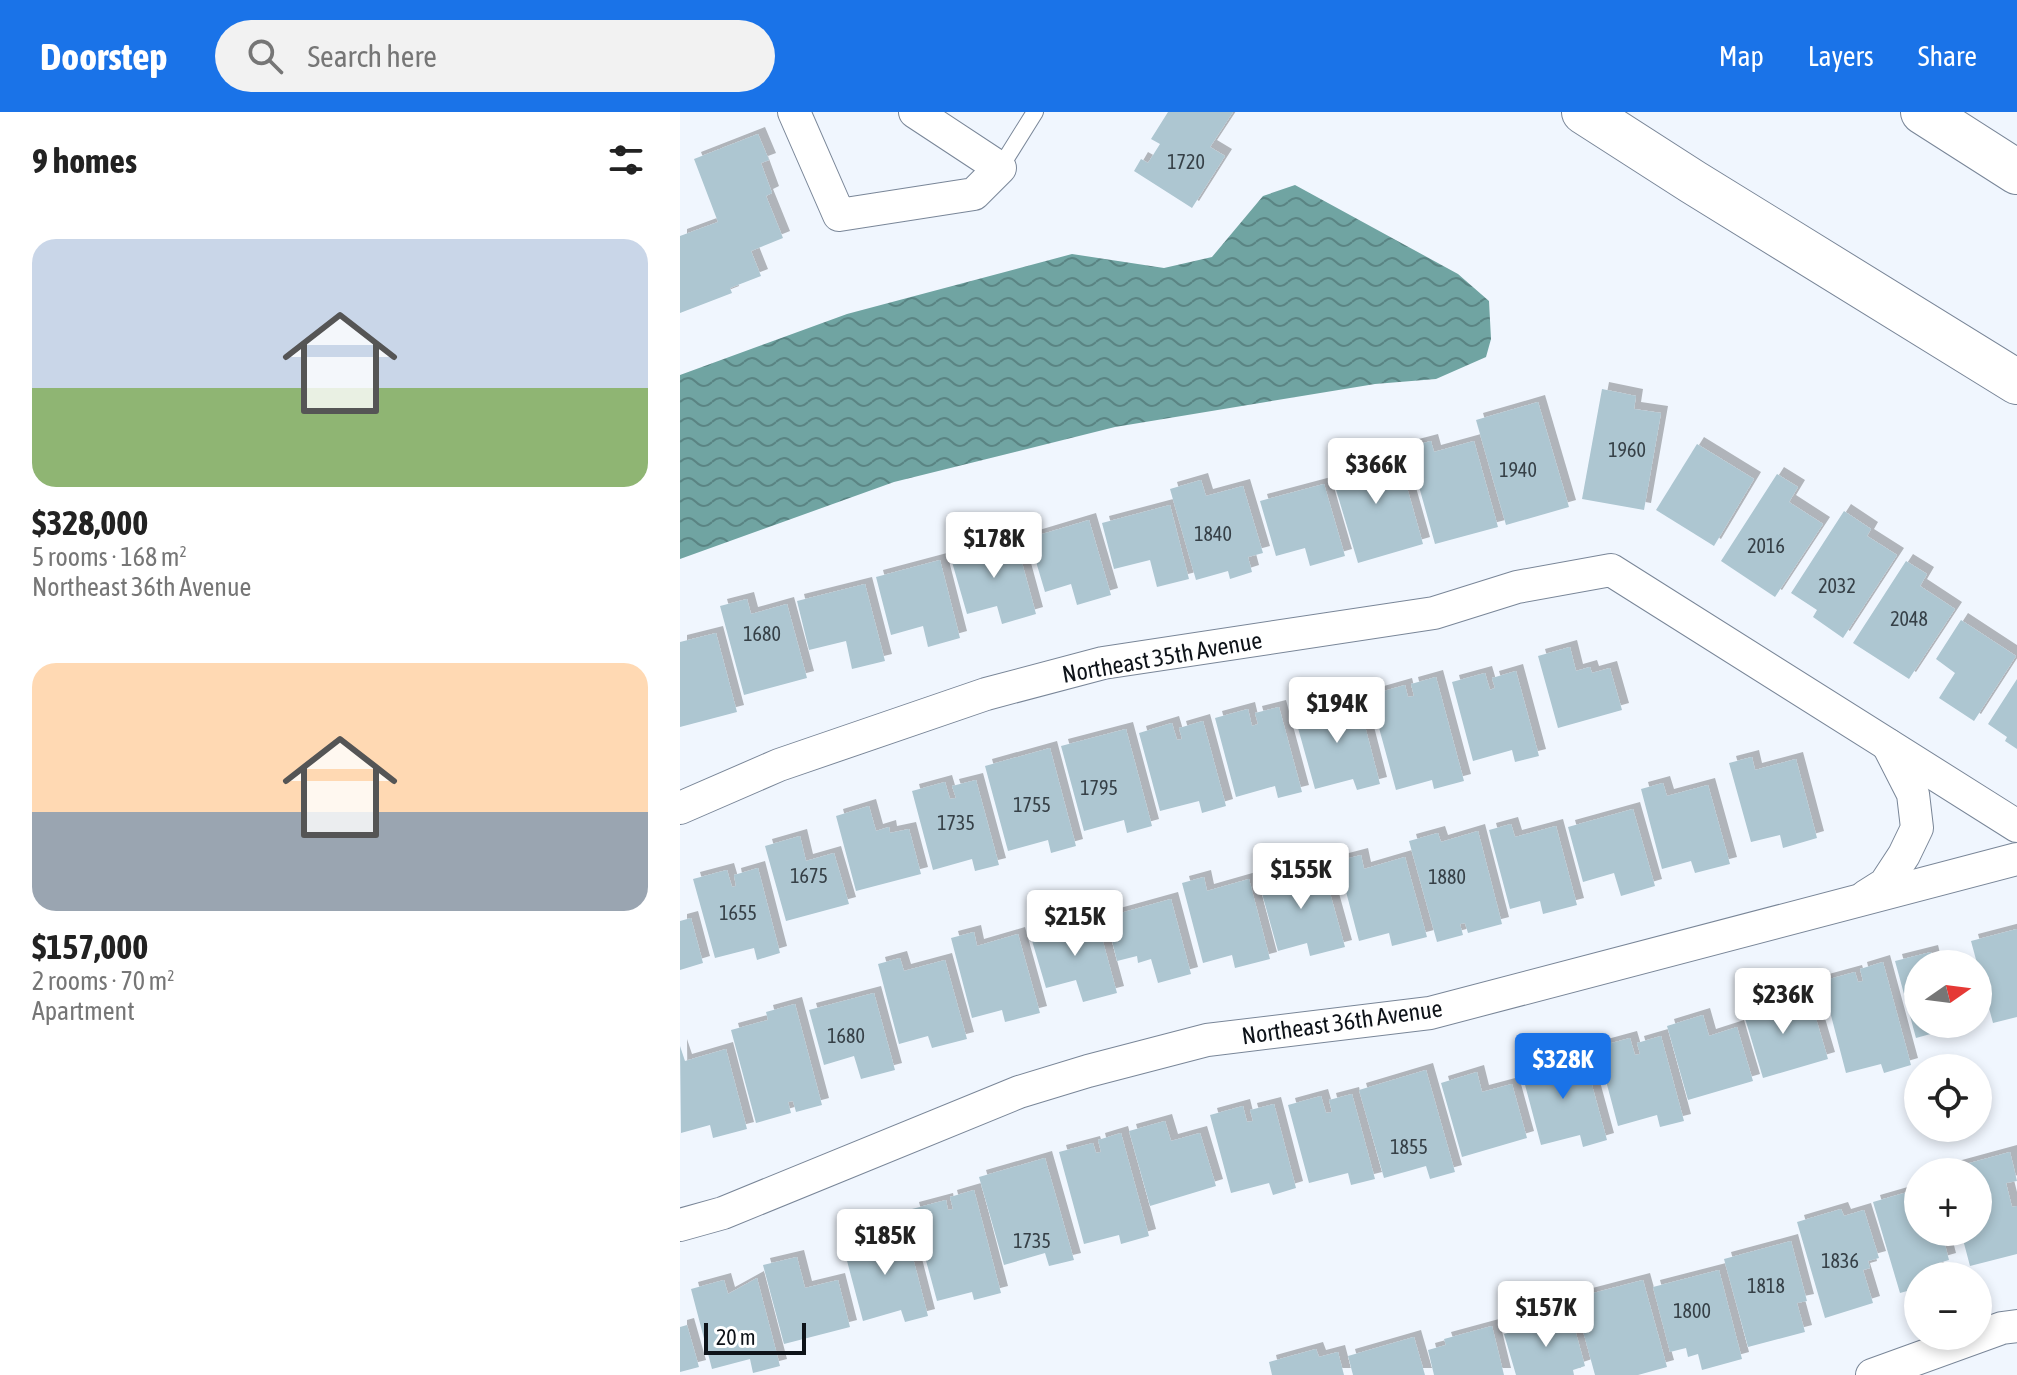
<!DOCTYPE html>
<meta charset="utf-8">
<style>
body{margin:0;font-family:"Asap Condensed",sans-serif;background:#f2f2f2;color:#222;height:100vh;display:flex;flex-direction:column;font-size:30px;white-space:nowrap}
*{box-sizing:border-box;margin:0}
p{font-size:26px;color:#767676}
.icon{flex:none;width:44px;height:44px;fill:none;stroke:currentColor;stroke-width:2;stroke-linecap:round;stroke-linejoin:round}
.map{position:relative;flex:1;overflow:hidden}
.sheet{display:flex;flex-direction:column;background:#fff;width:680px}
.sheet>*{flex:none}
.needle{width:52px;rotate:76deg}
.tools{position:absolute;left:1224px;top:838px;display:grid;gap:16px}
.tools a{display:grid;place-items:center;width:88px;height:88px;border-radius:50%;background:#fff;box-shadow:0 4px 12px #0003;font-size:40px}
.scale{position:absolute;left:24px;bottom:20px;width:102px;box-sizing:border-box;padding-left:8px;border:4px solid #0e1319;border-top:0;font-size:22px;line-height:28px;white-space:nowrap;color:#0e1319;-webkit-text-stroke:6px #fff;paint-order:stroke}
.price{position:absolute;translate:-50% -68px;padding:0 18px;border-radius:8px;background:#fff;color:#222;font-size:26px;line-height:52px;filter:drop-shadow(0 2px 4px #0008)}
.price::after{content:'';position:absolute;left:50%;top:48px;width:24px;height:18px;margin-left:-12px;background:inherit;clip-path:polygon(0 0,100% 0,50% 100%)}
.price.current{background:#1a73e8;color:#fff}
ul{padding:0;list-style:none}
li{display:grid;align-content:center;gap:16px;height:424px;padding:0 32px}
li span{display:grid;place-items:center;height:248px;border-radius:24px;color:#555}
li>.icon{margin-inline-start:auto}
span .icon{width:144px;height:144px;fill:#fffc;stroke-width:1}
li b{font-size:34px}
h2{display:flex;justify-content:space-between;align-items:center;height:96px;padding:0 32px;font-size:34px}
header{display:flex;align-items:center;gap:48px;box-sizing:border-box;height:112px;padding:0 40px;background:#1a73e8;color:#fff}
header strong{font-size:38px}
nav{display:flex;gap:44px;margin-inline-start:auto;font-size:28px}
.search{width:560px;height:72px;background:#f2f2f2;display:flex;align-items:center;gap:20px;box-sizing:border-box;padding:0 28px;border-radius:44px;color:#767676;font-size:30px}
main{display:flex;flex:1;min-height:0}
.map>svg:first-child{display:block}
.water{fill:url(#water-waves)}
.building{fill:#adc6d1;filter:url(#shadow)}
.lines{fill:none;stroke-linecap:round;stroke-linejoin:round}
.service-casing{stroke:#798698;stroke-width:18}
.minor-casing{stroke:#798698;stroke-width:34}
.motorway-casing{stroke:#798698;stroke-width:46}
.service{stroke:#fff;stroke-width:16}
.minor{stroke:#fff;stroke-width:32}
.motorway{stroke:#fff;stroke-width:44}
.labels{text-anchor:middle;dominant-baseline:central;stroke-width:6;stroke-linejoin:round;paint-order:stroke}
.number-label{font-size:20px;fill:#364047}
.street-label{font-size:24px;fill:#0e1319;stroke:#fff}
</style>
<header>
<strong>Doorstep</strong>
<div class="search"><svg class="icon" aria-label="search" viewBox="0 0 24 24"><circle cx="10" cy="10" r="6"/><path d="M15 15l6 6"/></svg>Search here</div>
<nav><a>Map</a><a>Layers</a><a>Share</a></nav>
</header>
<main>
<section class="sheet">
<h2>9 homes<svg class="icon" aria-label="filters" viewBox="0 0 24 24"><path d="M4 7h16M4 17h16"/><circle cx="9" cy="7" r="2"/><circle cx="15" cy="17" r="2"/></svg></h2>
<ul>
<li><span style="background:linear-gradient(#c9d6e8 60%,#8fb573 0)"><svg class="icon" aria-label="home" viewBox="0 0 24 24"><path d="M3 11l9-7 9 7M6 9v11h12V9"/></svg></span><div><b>$328,000</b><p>5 rooms · 168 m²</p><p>Northeast 36th Avenue</p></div></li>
<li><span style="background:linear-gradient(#ffd9b3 60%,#9aa5b1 0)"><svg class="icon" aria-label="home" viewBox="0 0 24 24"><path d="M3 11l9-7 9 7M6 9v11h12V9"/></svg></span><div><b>$157,000</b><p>2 rooms · 70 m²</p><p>Apartment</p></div></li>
</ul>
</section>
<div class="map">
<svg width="1337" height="1263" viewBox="0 0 1337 1263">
<defs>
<pattern id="water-waves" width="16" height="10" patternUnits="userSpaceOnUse" patternTransform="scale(2)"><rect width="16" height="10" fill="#70a4a2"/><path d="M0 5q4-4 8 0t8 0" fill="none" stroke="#5a8483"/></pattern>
<filter id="shadow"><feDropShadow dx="7" dy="-7" stdDeviation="0" flood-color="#0004"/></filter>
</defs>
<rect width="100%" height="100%" fill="#f0f6fe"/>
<polygon class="water" points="615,73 778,162 809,189 811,227 806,245 756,267 695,272 435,315 214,370 0,447 0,263 167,202 392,142 484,156 532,145 583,84"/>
<g class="building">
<polygon points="488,0 553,0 530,35 545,44 512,96 454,59 461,47 468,51 480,32 471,27"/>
<polygon points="78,22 89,48 81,51 92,81 86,84 103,126 71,139 81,164 50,176 52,181 0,201 0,124 38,110 14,47"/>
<polygon points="922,277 956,284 954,297 981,301 964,398 902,387"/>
<polygon points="858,290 889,395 826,413 796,308"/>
<polygon points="751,329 754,340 794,329 818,415 755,432 728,335"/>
<polygon points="1017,332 1074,367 1034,434 976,398"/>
<polygon points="717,340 743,432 678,451 648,351 679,342 682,350"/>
<polygon points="1097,362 1118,375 1109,390 1143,412 1095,485 1041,449"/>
<polygon points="521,368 526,384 563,374 583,441 568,445 572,460 550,467 548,459 516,468 490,377"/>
<polygon points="644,372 665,444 630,454 625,436 596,444 580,389"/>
<polygon points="490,393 509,467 477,475 470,448 434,457 422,411"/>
<polygon points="1164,399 1191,417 1187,424 1217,443 1163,526 1133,505 1137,498 1111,481"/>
<polygon points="409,408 431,483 397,493 391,472 365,480 349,426"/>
<polygon points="335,425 356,502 322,512 317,494 287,502 270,443"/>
<polygon points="260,448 280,526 248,535 243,514 211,523 196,465"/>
<polygon points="1226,449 1247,462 1240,474 1275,497 1229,567 1173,531"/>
<polygon points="185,472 205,549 172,557 166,529 129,538 117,489"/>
<polygon points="67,487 71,502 107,492 127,566 64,583 40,494"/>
<polygon points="1281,508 1336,544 1294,609 1259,586 1275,561 1256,547"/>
<polygon points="36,521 57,600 0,615 0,530"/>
<polygon points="890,535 896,559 910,555 912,561 930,556 942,598 878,616 858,544"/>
<polygon points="836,559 859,644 835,650 832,638 793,649 772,570 805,561 810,578 815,576 812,566"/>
<polygon points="756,565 784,669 754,677 752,668 716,678 690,583 725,573 728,585 734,584 731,572"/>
<polygon points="1337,567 1337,637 1325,629 1327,625 1308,612"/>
<polygon points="678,587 700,672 677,678 673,667 635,677 613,598 647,589 651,606 657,604 654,593"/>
<polygon points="599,595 622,680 598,686 595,674 556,685 535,606 568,597 572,614 578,612 575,601"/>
<polygon points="523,609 546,694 522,701 519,689 480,699 459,621 492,611 497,628 502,627 499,616"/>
<polygon points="446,617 472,714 447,721 444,708 404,719 381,634"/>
<polygon points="370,636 396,734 371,741 368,728 328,739 305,654"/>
<polygon points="1072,645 1075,658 1116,647 1137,726 1103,736 1100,723 1071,730 1049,651"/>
<polygon points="296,668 319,753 295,759 292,747 253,758 232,679 265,670 270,687 276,686 272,674"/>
<polygon points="983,671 987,684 1028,673 1050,752 1015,761 1011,749 982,757 961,677"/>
<polygon points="189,694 196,719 209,715 210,721 229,717 241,762 176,779 156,704"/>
<polygon points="953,697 975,774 941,784 934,761 903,770 888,715"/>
<polygon points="831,712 835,725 876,714 897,793 863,802 860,789 830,797 809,718"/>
<polygon points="798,719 822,812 788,821 785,811 780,812 783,823 757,830 729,729 758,721 761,730"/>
<polygon points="120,724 126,749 154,741 169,792 106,809 85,734"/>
<polygon points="681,743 684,757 725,745 747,825 712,834 709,821 679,829 658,749"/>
<polygon points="598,754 602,767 643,756 665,835 630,844 627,831 598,839 576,760"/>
<polygon points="78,756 100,841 77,848 74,836 35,846 13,767 47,758 52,775 56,774 54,763"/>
<polygon points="524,765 527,779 569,767 590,847 555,856 552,843 523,851 502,771"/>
<polygon points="491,787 511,862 478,871 471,847 458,851 457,844 437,849 426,805"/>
<polygon points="416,804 437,881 403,890 396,868 366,876 350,822"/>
<polygon points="11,806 23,851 0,858 0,809"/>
<polygon points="1337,817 1337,905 1313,911 1291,829"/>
<polygon points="294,820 297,834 338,822 360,901 325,910 322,898 292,906 271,826"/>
<polygon points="1251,840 1254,852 1238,852 1238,912 1283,913 1236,926 1215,849"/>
<polygon points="220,846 224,859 265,848 287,927 252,936 248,924 219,932 198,852"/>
<polygon points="1203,850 1231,953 1204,961 1201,952 1166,961 1142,869 1175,860 1178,870 1183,869 1180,857"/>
<polygon points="194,881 215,958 181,967 174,944 144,953 129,898"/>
<polygon points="1098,882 1103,902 1132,893 1148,947 1083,966 1061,893"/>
<polygon points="115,892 142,993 116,1000 113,989 108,990 111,1001 76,1011 51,918 88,908 86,900"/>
<polygon points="1023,903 1029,924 1057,915 1073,969 1008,988 987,914"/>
<polygon points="981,924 1004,1009 980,1015 977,1003 938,1014 917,935 950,926 955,943 960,942 957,931"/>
<polygon points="0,934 5,949 46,937 67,1017 33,1026 30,1013 1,1021"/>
<polygon points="904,944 927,1028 903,1035 900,1023 861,1033 840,954 873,945 877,962 883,961 880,950"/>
<polygon points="746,958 775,1060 750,1067 746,1054 704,1066 679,978"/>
<polygon points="797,960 802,980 832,972 847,1026 782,1045 761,971"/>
<polygon points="672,982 695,1067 671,1073 668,1061 629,1071 608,993 641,984 646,1001 652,1000 649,988"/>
<polygon points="594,992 616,1076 593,1083 589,1071 551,1081 530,1003 563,994 567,1010 573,1009 570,998"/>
<polygon points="485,1009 491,1029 520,1021 536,1074 470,1094 449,1019"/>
<polygon points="441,1021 469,1124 441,1132 439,1123 404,1132 379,1040 413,1031 416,1041 421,1040 418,1028"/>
<polygon points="1330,1040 1337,1069 1326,1071 1332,1095 1337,1094 1337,1142 1290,1154 1281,1120 1298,1120 1298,1060 1265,1060 1264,1058"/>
<polygon points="365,1046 394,1148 369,1154 365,1141 324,1153 299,1065"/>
<polygon points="1238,1077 1238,1120 1272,1120 1274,1126 1264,1129 1269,1148 1255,1152 1259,1164 1238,1164 1238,1176 1220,1181 1193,1090"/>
<polygon points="294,1078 321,1181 294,1188 292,1180 257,1189 232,1097 266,1088 268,1098 273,1097 270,1085"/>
<polygon points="1161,1097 1164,1104 1184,1098 1199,1146 1188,1149 1190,1156 1183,1158 1193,1191 1145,1206 1117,1110"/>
<polygon points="226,1119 248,1204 225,1210 221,1198 183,1209 162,1130 195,1121 199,1138 205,1136 202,1125"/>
<polygon points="1111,1129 1127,1189 1117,1191 1125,1220 1068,1235 1044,1147"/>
<polygon points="117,1145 125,1176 158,1168 170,1215 104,1232 83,1153"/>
<polygon points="1039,1158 1062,1247 1022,1258 1018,1242 1008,1245 1006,1236 990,1240 973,1175"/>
<polygon points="77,1166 100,1254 73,1261 70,1247 32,1257 11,1177 44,1168 48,1182"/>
<polygon points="963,1168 987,1255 958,1263 915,1263 894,1186"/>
<polygon points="891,1203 905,1254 893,1258 894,1263 836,1263 824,1222"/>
<polygon points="7,1213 19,1255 0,1260 0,1215"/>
<polygon points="812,1214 824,1263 754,1263 748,1238 766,1233 764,1227"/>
<polygon points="734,1225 745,1263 673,1263 668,1244"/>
<polygon points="636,1237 639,1245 658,1240 664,1263 592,1263 589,1250"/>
</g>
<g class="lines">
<defs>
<polyline id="service" points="320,56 355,0"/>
<g id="minor">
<polyline points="114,0 159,103 294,82 320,56 235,0"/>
<polyline points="0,696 99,653 306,582 423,551 754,501 837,475 931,458 1337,714"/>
<polyline points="1186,784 1205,772 1224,743 1237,716 1233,682 1208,633"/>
<polyline points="0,1113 43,1101 339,980 408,959 527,928 750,901 1337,747"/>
<polyline points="1192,1263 1322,1216 1337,1214"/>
</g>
<g id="motorway">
<polyline points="904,0 1013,70 1337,270"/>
<polyline points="1243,0 1337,60"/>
</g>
</defs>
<use href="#service" class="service-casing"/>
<use href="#minor" class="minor-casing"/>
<use href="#motorway" class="motorway-casing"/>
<use href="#service" class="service"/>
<use href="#minor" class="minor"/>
<use href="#motorway" class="motorway"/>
</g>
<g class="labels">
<g class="number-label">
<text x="506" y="49">1720</text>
<text x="947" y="337">1960</text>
<text x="838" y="357">1940</text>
<text x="533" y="421">1840</text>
<text x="1086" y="433">2016</text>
<text x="1157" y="473">2032</text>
<text x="1229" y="506">2048</text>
<text x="82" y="521">1680</text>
<text x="419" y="675">1795</text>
<text x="352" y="692">1755</text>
<text x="276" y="710">1735</text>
<text x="129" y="763">1675</text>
<text x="767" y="764">1880</text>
<text x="58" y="800">1655</text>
<text x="166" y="923">1680</text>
<text x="729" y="1034">1855</text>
<text x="352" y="1128">1735</text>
<text x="1160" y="1148">1836</text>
<text x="1086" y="1173">1818</text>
<text x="1012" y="1198">1800</text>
</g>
<g class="street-label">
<text transform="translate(482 545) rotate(-10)">Northeast 35th Avenue</text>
<text transform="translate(662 910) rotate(-8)">Northeast 36th Avenue</text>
</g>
</g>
</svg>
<div class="tools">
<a><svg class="needle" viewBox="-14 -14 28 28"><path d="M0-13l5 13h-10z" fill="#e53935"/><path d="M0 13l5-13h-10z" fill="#767676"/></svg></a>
<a><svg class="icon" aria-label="locate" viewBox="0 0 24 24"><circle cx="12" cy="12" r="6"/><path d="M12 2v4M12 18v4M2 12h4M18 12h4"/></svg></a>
<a>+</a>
<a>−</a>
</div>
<div class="scale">20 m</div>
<b class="price" style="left:696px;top:394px">$366K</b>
<b class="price" style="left:314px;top:468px">$178K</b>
<b class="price" style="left:657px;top:633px">$194K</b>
<b class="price" style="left:621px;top:799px">$155K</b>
<b class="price" style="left:395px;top:846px">$215K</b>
<b class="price" style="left:1103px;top:924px">$236K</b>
<b class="price current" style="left:883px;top:989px">$328K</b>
<b class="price" style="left:205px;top:1165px">$185K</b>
<b class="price" style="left:866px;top:1237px">$157K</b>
</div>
</main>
